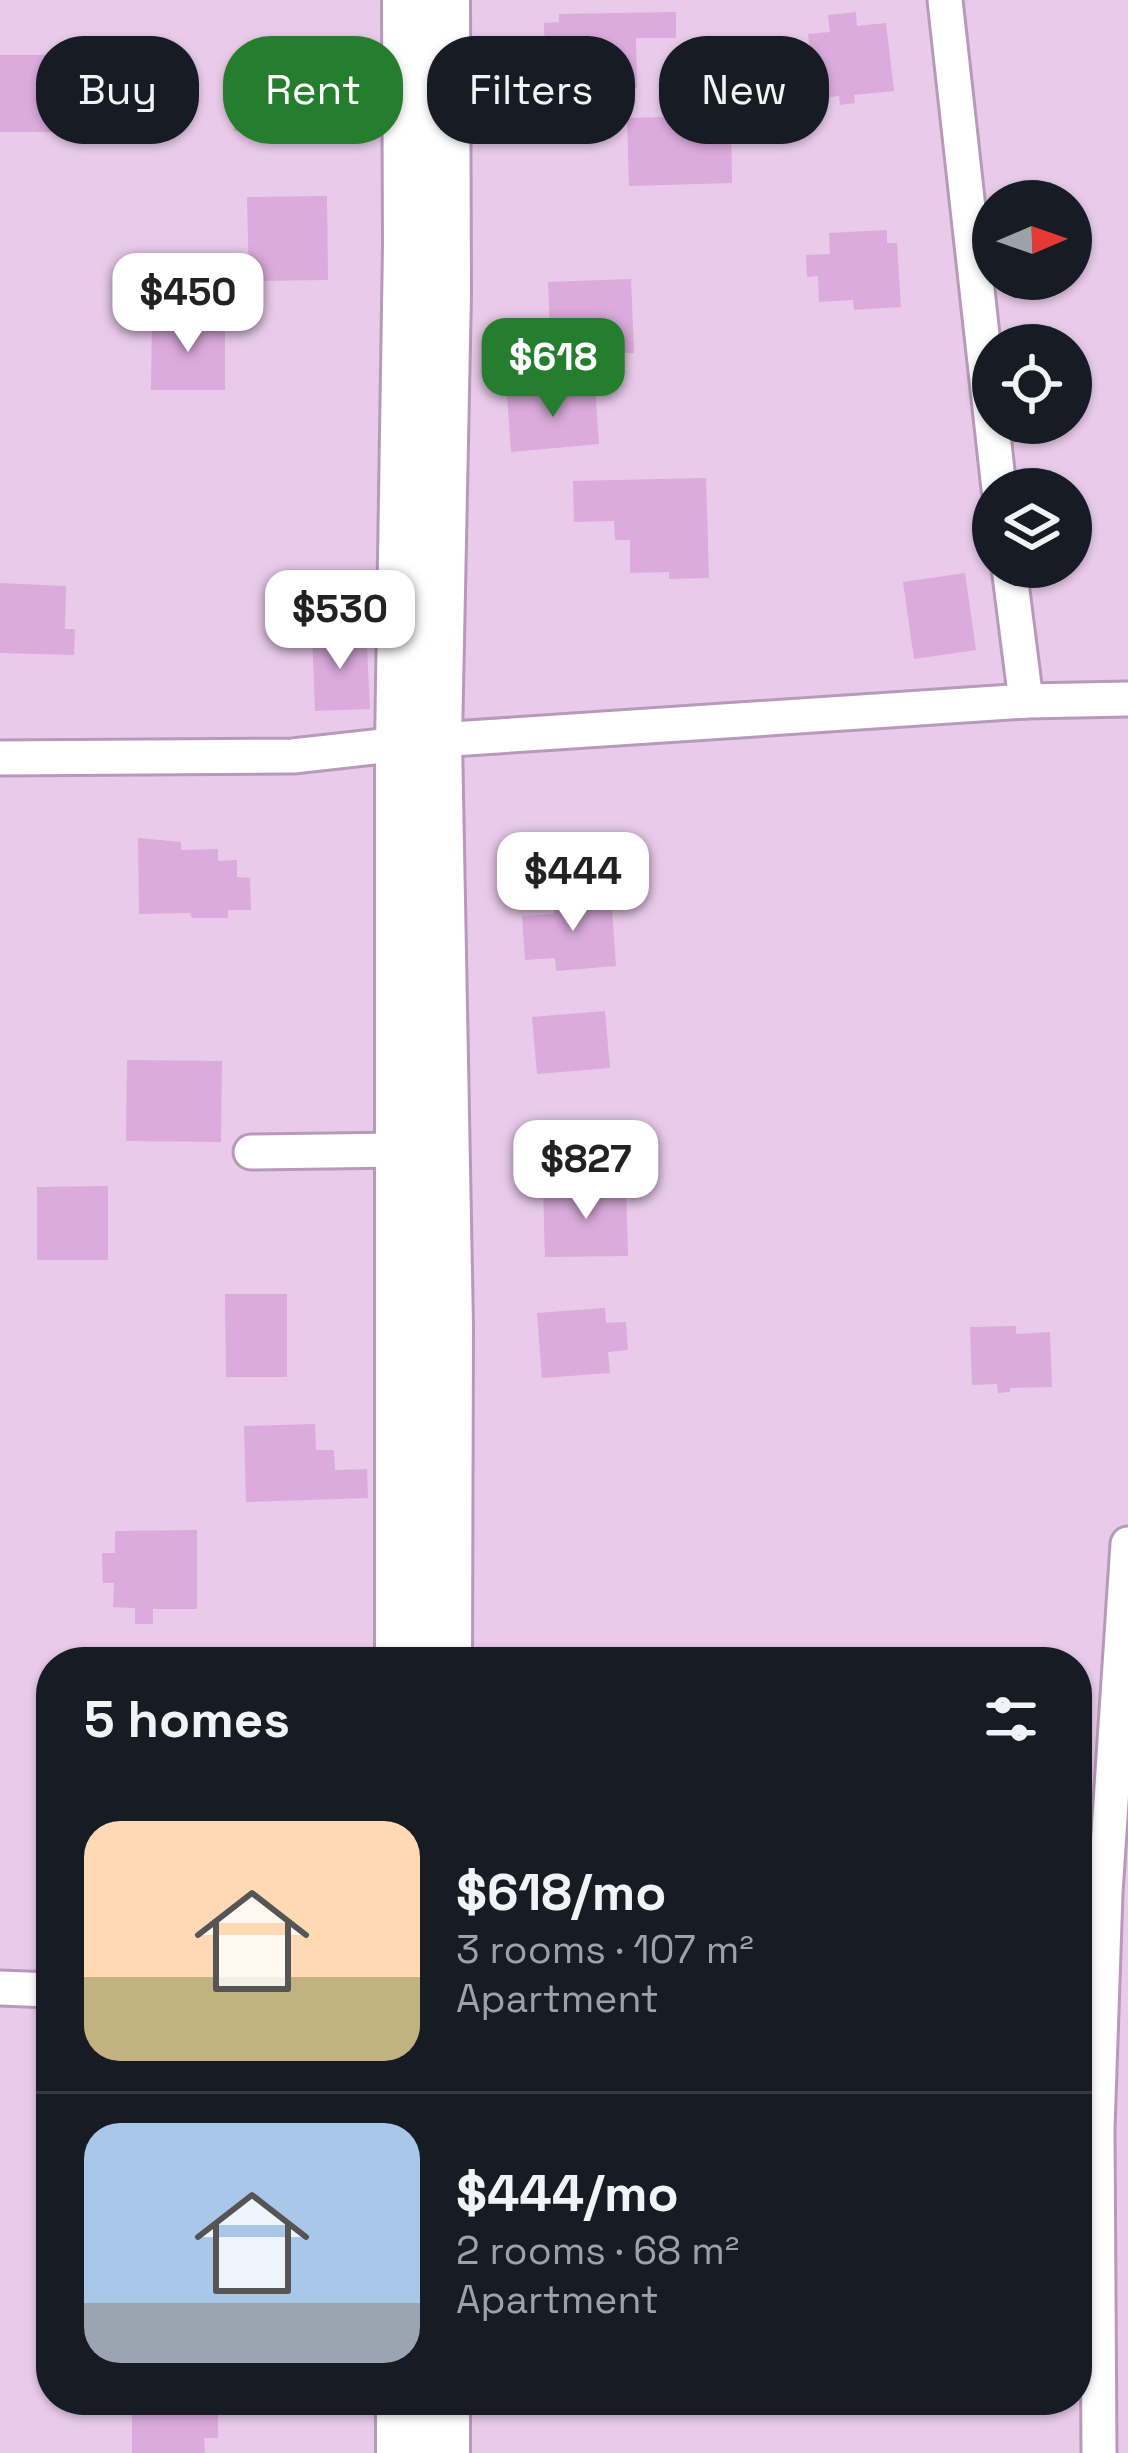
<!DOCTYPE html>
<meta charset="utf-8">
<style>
body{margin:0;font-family:"Space Grotesk",sans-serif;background:#20242c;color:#f1f3f6;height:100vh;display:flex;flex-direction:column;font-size:45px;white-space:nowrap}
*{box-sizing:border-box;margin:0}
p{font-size:39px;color:#9ea1a6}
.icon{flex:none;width:66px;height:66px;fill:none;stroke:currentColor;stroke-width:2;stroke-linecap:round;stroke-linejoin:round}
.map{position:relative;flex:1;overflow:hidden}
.details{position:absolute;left:36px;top:1647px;width:1056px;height:768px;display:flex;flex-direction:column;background:#171b24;border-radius:48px;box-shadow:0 3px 9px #0004}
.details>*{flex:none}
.hud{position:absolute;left:36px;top:36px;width:1056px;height:108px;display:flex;gap:24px}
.needle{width:78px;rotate:88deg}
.controls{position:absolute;left:972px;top:180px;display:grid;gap:24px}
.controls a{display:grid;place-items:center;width:120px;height:120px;border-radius:50%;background:#171b24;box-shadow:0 3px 9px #0004;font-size:60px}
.price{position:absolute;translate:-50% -102px;padding:0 27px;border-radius:24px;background:#fff;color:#222;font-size:39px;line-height:78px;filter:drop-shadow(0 3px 6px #0008)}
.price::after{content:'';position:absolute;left:50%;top:72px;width:36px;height:27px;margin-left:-18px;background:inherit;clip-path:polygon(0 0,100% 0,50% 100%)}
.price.current{background:#247e2d;color:#fff}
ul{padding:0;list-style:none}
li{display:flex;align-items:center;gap:36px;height:300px;padding:0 48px}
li+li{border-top:3px solid #363941}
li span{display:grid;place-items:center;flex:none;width:336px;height:240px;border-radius:36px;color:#555}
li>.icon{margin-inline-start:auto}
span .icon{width:144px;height:144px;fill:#fffc;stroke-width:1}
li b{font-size:51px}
h2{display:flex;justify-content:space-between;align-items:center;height:144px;padding:0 48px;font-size:51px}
.chip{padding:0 42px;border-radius:48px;background:#171b24;box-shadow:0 3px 9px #0004;font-size:42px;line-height:108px}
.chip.current{background:#247e2d;color:#fff}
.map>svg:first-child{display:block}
.building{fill:#daabdc}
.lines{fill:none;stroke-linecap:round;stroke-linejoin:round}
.street-casing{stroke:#b79ab9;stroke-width:39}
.secondary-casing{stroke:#b79ab9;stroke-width:54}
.street{stroke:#fff;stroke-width:33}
.secondary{stroke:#fff;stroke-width:48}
</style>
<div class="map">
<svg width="1128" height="2453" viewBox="0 0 1128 2453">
<rect width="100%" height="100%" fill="#e9caea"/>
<g class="building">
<polygon points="676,12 676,38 636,38 637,88 611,89 612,106 523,108 523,92 495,92 494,58 545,57 544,23 559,22 559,14"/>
<polygon points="856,12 857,26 886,23 894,91 854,95 855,103 840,105 839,96 816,99 808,34 830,32 828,15"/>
<rect x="0" y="55" width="72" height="77"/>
<polygon points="305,55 305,130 234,131 232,56"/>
<polygon points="731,115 732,183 629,186 627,118"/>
<polygon points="327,196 328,280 249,281 247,197"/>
<polygon points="887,230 887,243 897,243 901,307 854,310 853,300 819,302 818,276 807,277 806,255 830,254 829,233"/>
<polygon points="631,279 634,353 551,356 548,282"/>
<polygon points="152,319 225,320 225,390 151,390"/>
<polygon points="595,389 599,444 511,452 507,396"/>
<polygon points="706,478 709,578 669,579 669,572 630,573 630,540 615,540 614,521 574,522 573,481"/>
<polygon points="965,573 976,650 914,659 903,582"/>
<polygon points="0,583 66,586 65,629 75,629 74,655 0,653"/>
<polygon points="361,632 362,647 367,647 370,709 315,711 312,634"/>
<polygon points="138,838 181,842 181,850 218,849 218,861 237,860 237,877 250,878 251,910 228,910 228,918 192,918 190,913 139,914"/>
<polygon points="611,895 616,966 556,971 555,958 525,960 522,916 554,914 553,899"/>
<polygon points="605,1011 610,1068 537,1074 532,1017"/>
<polygon points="127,1060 222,1061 221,1142 126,1141"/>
<polygon points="108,1186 108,1260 37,1260 37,1187"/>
<polygon points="626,1187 628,1256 545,1257 543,1189"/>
<polygon points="225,1294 287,1294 287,1377 226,1377"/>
<polygon points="605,1308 606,1323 626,1322 628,1350 608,1352 610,1373 542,1378 537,1313"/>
<polygon points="1016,1326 1016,1334 1050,1332 1052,1387 1010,1388 1010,1392 998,1393 997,1384 972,1385 970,1327"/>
<polygon points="315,1424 316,1450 334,1450 335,1470 367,1469 368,1498 246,1502 244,1426"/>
<polygon points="197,1530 197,1609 153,1609 153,1624 135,1624 135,1608 113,1607 114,1583 103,1583 102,1553 115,1553 115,1531"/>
<polygon points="132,2400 201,2400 202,2410 218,2410 218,2438 204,2438 205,2453 132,2453"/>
</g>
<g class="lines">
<defs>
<g id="street">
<polyline points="945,0 999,489"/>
<polyline points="1009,567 1026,701"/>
<polyline points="0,758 293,756 437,740 1026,701 1128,699"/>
<polyline points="251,1152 400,1150"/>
<polyline points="0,1988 51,1990"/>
<polyline points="1099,2453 1097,2129 1105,1893 1128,1544"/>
</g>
<g id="secondary">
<polyline points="445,0 446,293 437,740 448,1326 447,1662"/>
<polyline points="400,1662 400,745 408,245 407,0"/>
<polyline points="401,2400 401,2453"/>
<polyline points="445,2400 445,2453"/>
</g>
</defs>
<use href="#street" class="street-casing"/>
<use href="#secondary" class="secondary-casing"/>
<use href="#street" class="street"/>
<use href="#secondary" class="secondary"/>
</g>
</svg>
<div class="controls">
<a><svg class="needle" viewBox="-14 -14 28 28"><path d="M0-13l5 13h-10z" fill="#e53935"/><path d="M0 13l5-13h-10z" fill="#9ea1a6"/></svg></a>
<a><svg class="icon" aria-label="locate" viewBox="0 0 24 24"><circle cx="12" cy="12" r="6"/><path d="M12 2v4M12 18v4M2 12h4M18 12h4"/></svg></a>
<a><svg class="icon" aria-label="layers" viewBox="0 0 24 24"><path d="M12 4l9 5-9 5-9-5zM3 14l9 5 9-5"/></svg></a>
</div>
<b class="price" style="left:188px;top:355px">$450</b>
<b class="price current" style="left:553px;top:420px">$618</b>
<b class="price" style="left:340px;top:672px">$530</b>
<b class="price" style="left:573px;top:934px">$444</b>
<b class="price" style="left:586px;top:1222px">$827</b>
<div class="hud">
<a class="chip">Buy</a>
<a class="chip current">Rent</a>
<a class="chip">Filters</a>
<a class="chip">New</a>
</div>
<section class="details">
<h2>5 homes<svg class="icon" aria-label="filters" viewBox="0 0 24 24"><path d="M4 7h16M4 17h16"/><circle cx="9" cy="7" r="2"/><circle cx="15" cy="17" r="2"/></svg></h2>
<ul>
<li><span style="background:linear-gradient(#ffd9b3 65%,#c2b280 0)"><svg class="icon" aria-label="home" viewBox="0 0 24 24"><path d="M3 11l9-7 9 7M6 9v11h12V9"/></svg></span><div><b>$618/mo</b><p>3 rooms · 107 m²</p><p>Apartment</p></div></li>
<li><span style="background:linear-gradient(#a9c7e8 75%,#9aa5b1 0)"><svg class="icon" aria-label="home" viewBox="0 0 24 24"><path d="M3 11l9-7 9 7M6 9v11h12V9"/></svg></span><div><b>$444/mo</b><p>2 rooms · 68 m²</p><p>Apartment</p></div></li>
</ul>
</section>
</div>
